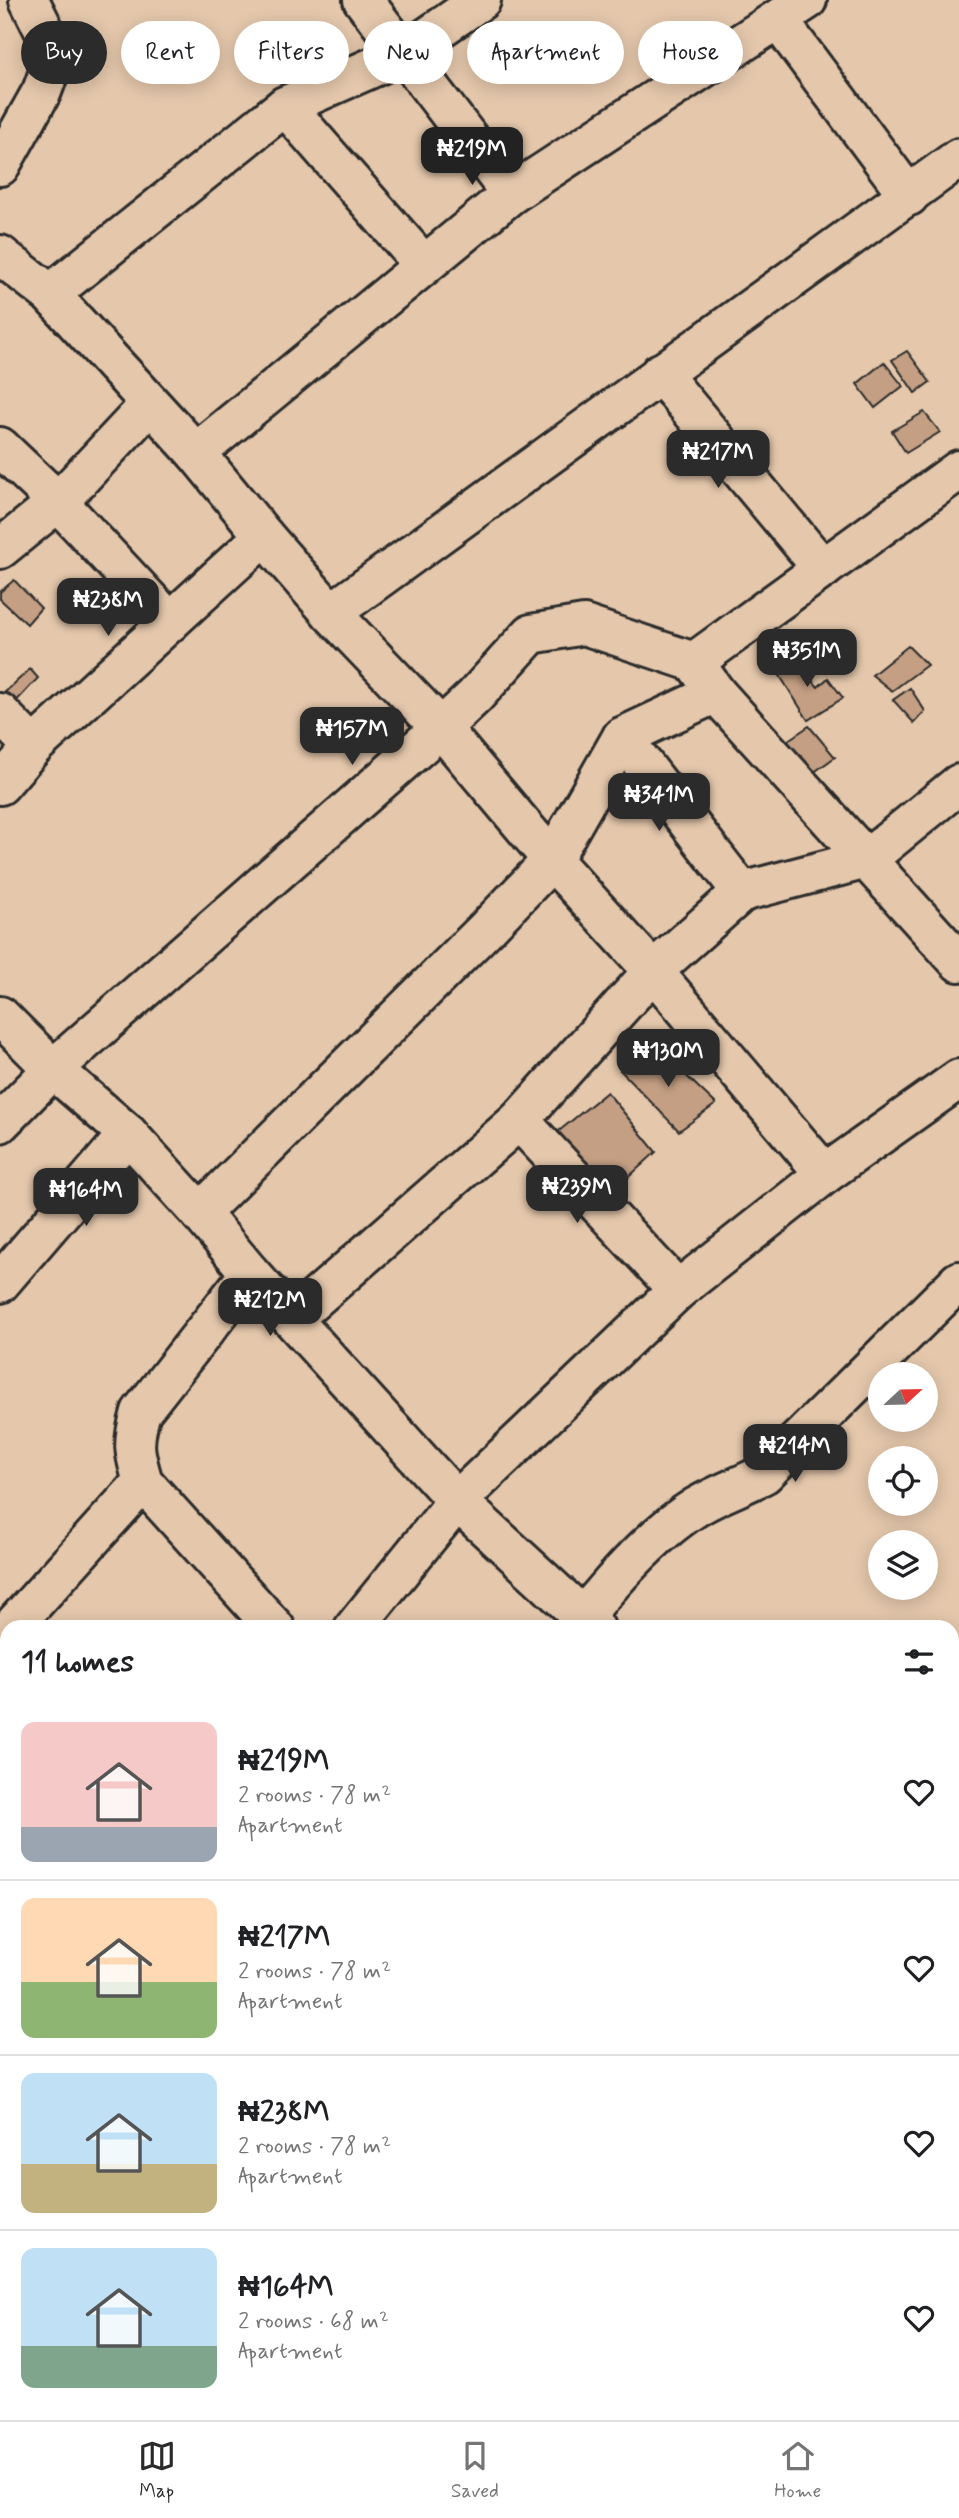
<!DOCTYPE html>
<meta charset="utf-8">
<style>
body{margin:0;font-family:Mynerve,sans-serif;background:#f6f6f6;color:#202124;height:100vh;display:flex;flex-direction:column;font-size:26px;white-space:nowrap}
*{box-sizing:border-box;margin:0}
p{font-size:23px;color:#757577}
.icon{flex:none;width:38px;height:38px;fill:none;stroke:currentColor;stroke-width:2;stroke-linecap:round;stroke-linejoin:round}
.map{position:relative;flex:1;overflow:hidden}
.details{position:absolute;left:0px;top:1620px;width:959px;height:800px;display:flex;flex-direction:column;background:#fff;border-radius:21px 21px 0 0;box-shadow:0 4px 18px #0003}
.details>*{flex:none}
.hud{position:absolute;left:21px;top:21px;width:917px;height:63px;display:flex;gap:14px}
.needle{width:46px;rotate:68deg}
.fabs{position:absolute;left:868px;top:1362px;display:grid;gap:14px}
.fabs a{display:grid;place-items:center;width:70px;height:70px;border-radius:50%;background:#fff;box-shadow:0 4px 18px #0003;font-size:35px}
.price{position:absolute;translate:-50% -60px;padding:0 16px;border-radius:14px;background:#2b2b2b;color:#fff;font-size:23px;line-height:46px;filter:drop-shadow(0 2px 4px #0008)}
.price::after{content:'';position:absolute;left:50%;top:42px;width:21px;height:16px;margin-left:-10px;background:inherit;clip-path:polygon(0 0,100% 0,50% 100%)}
.price.active{background:#222;color:#fff}
ul{padding:0;list-style:none}
li{display:flex;align-items:center;gap:21px;height:175px;padding:0 21px}
li+li{border-top:2px solid #e0e0e0}
li span{display:grid;place-items:center;flex:none;width:196px;height:140px;border-radius:14px;color:#555}
li>.icon{margin-inline-start:auto}
span .icon{width:84px;height:84px;fill:#fffc;stroke-width:1}
li b{font-size:30px}
h2{display:flex;justify-content:space-between;align-items:center;height:84px;padding:0 21px;font-size:30px}
.tag{padding:0 24px;border-radius:32px;background:#fff;box-shadow:0 4px 18px #0003;font-size:24px;line-height:63px}
.tag.active{background:#2b2b2b;color:#fff}
.tab-bar{display:flex;justify-content:space-around;align-items:center;height:98px;border-top:2px solid #e0e0e0;background:#fff;font-size:19px;color:#757577}
.tab-bar a{display:grid;justify-items:center;gap:4px}
.tab-bar .active{color:#2b2b2b}
.map>svg:first-child{display:block}
.building{fill:#c49f83;stroke:#2b2b2b;stroke-width:2}
.lines{fill:none;stroke-linecap:round;stroke-linejoin:round}
.minor-casing{stroke:#2b2b2b;stroke-width:44}
.minor{stroke:#e5c8ac;stroke-width:38}
</style>
<div class="map">
<svg width="959" height="2420" viewBox="0 0 959 2420">
<rect width="100%" height="100%" fill="#e5c8ac"/>
<filter id="ink" filterUnits="userSpaceOnUse"><feTurbulence type="fractalNoise" baseFrequency=".0143" numOctaves="2"/><feDisplacementMap in="SourceGraphic" scale="14" xChannelSelector="R" yChannelSelector="G"/><feConvolveMatrix kernelMatrix="1 2 1 2 8 2 1 2 1" color-interpolation-filters="sRGB"/></filter>
<g filter="url(#ink)">
<g class="building">
<polygon points="907,351 930,382 915,393 892,360"/>
<polygon points="884,362 903,386 875,408 857,384"/>
<polygon points="924,412 940,432 906,453 892,431"/>
<polygon points="14,580 41,608 27,624 0,599 0,592"/>
<polygon points="908,646 927,665 892,691 872,675"/>
<polygon points="791,656 818,687 828,678 843,698 808,720 775,668"/>
<polygon points="30,669 38,678 12,706 3,694"/>
<polygon points="910,688 925,711 914,723 893,700"/>
<polygon points="809,726 835,757 806,778 778,747"/>
<polygon points="657,1048 716,1104 679,1131 620,1070"/>
<polygon points="607,1092 656,1152 610,1194 554,1135"/>
<polygon points="952,2018 959,2024 959,2054 953,2050 952,2052"/>
<polygon points="954,2161 959,2166 959,2224 952,2216 952,2163"/>
<polygon points="954,2230 959,2236 959,2289 952,2281 952,2232"/>
<polygon points="952,2355 959,2362 959,2400 952,2407"/>
<polygon points="774,2413 792,2413 799,2420 767,2420"/>
<polygon points="802,2413 849,2413 856,2420 809,2420"/>
<polygon points="873,2413 882,2413 888,2420 867,2420"/>
</g>
<g class="lines">
<defs>
<g id="minor">
<polyline points="363,0 511,194"/>
<polyline points="779,21 909,196"/>
<polyline points="285,106 424,265"/>
<polyline points="0,166 42,91 52,64 48,38 29,0"/>
<polyline points="0,255 50,294 196,453 264,536 331,613 441,728 552,860 653,971 825,1174"/>
<polyline points="50,294 285,106 403,54 481,0"/>
<polyline points="660,373 823,569"/>
<polyline points="0,447 58,502 170,622"/>
<polyline points="196,453 511,194 807,0"/>
<polyline points="0,549 58,502 150,404"/>
<polyline points="331,613 959,158"/>
<polyline points="694,662 959,470"/>
<polyline points="0,713 33,747"/>
<polyline points="622,737 742,892"/>
<polyline points="0,785 33,747 264,536"/>
<polyline points="0,1016 53,1069 128,1134 200,1213 250,1273 457,1501 595,1628"/>
<polyline points="519,1120 678,1290"/>
<polyline points="0,1123 53,1069 441,728 475,696 531,634 584,625 694,662 716,693 959,962"/>
<polyline points="200,1213 487,928 552,860 622,737 716,693"/>
<path d="M 250,1273 L 141,1412 C 132,1443 134,1452 143,1482 L 275,1628"/>
<polyline points="0,1283 128,1134"/>
<polyline points="292,1319 519,1120 653,971 742,892 867,859 959,784"/>
<polyline points="11,1628 143,1482"/>
<polyline points="354,1628 457,1501 678,1290 825,1174 959,1079"/>
<path d="M 574,1628 C 608,1586 651,1535 696,1507 C 717,1494 742,1486 764,1474 L 959,1281"/>
<polyline points="0,1726 7,1732"/>
<polyline points="952,1774 959,1768"/>
<polyline points="952,1944 959,1950"/>
<polyline points="0,1973 7,1966"/>
<polyline points="952,2110 959,2103"/>
<polyline points="0,2232 7,2225"/>
<polyline points="273,2413 282,2420"/>
<polyline points="934,2413 941,2420"/>
<polyline points="43,2420 51,2413"/>
<polyline points="370,2420 376,2413"/>
<polyline points="668,2420 675,2413"/>
</g>
</defs>
<use href="#minor" class="minor-casing"/>
<use href="#minor" class="minor"/>
</g>
</g>
</svg>
<div class="fabs">
<a><svg class="needle" viewBox="-14 -14 28 28"><path d="M0-13l5 13h-10z" fill="#e53935"/><path d="M0 13l5-13h-10z" fill="#757577"/></svg></a>
<a><svg class="icon" aria-label="locate" viewBox="0 0 24 24"><circle cx="12" cy="12" r="6"/><path d="M12 2v4M12 18v4M2 12h4M18 12h4"/></svg></a>
<a><svg class="icon" aria-label="layers" viewBox="0 0 24 24"><path d="M12 4l9 5-9 5-9-5zM3 14l9 5 9-5"/></svg></a>
</div>
<b class="price active" style="left:472px;top:187px">₦219M</b>
<b class="price" style="left:718px;top:490px">₦217M</b>
<b class="price" style="left:108px;top:638px">₦238M</b>
<b class="price" style="left:807px;top:689px">₦351M</b>
<b class="price" style="left:352px;top:767px">₦157M</b>
<b class="price" style="left:659px;top:833px">₦341M</b>
<b class="price" style="left:668px;top:1089px">₦130M</b>
<b class="price" style="left:577px;top:1225px">₦239M</b>
<b class="price" style="left:86px;top:1228px">₦164M</b>
<b class="price" style="left:270px;top:1338px">₦212M</b>
<b class="price" style="left:795px;top:1484px">₦214M</b>
<div class="hud">
<a class="tag active">Buy</a>
<a class="tag">Rent</a>
<a class="tag">Filters</a>
<a class="tag">New</a>
<a class="tag">Apartment</a>
<a class="tag">House</a>
</div>
<section class="details">
<h2>11 homes<svg class="icon" aria-label="filters" viewBox="0 0 24 24"><path d="M4 7h16M4 17h16"/><circle cx="9" cy="7" r="2"/><circle cx="15" cy="17" r="2"/></svg></h2>
<ul>
<li><span style="background:linear-gradient(#f6c9c9 75%,#9aa5b1 0)"><svg class="icon" aria-label="home" viewBox="0 0 24 24"><path d="M3 11l9-7 9 7M6 9v11h12V9"/></svg></span><div><b>₦219M</b><p>2 rooms · 78 m²</p><p>Apartment</p></div><svg class="icon" aria-label="heart" viewBox="0 0 24 24"><path d="M12 20l-8-8c-3-5 5-10 8-4 3-6 11-1 8 4z"/></svg></li>
<li><span style="background:linear-gradient(#ffd9b3 60%,#8fb573 0)"><svg class="icon" aria-label="home" viewBox="0 0 24 24"><path d="M3 11l9-7 9 7M6 9v11h12V9"/></svg></span><div><b>₦217M</b><p>2 rooms · 78 m²</p><p>Apartment</p></div><svg class="icon" aria-label="heart" viewBox="0 0 24 24"><path d="M12 20l-8-8c-3-5 5-10 8-4 3-6 11-1 8 4z"/></svg></li>
<li><span style="background:linear-gradient(#bfe0f5 65%,#c2b280 0)"><svg class="icon" aria-label="home" viewBox="0 0 24 24"><path d="M3 11l9-7 9 7M6 9v11h12V9"/></svg></span><div><b>₦238M</b><p>2 rooms · 78 m²</p><p>Apartment</p></div><svg class="icon" aria-label="heart" viewBox="0 0 24 24"><path d="M12 20l-8-8c-3-5 5-10 8-4 3-6 11-1 8 4z"/></svg></li>
<li><span style="background:linear-gradient(#bfe0f5 70%,#7fa58c 0)"><svg class="icon" aria-label="home" viewBox="0 0 24 24"><path d="M3 11l9-7 9 7M6 9v11h12V9"/></svg></span><div><b>₦164M</b><p>2 rooms · 68 m²</p><p>Apartment</p></div><svg class="icon" aria-label="heart" viewBox="0 0 24 24"><path d="M12 20l-8-8c-3-5 5-10 8-4 3-6 11-1 8 4z"/></svg></li>
</ul>
</section>
</div>
<nav class="tab-bar">
<a class="active"><svg class="icon" aria-label="map" viewBox="0 0 24 24"><path d="M3 6l6-2 6 2 6-2v14l-6 2-6-2-6 2zM9 4v14M15 6v14"/></svg>Map</a>
<a><svg class="icon" aria-label="saved" viewBox="0 0 24 24"><path d="M7 4h10v16l-5-4-5 4z"/></svg>Saved</a>
<a><svg class="icon" aria-label="home" viewBox="0 0 24 24"><path d="M3 11l9-7 9 7M6 9v11h12V9"/></svg>Home</a>
</nav>
